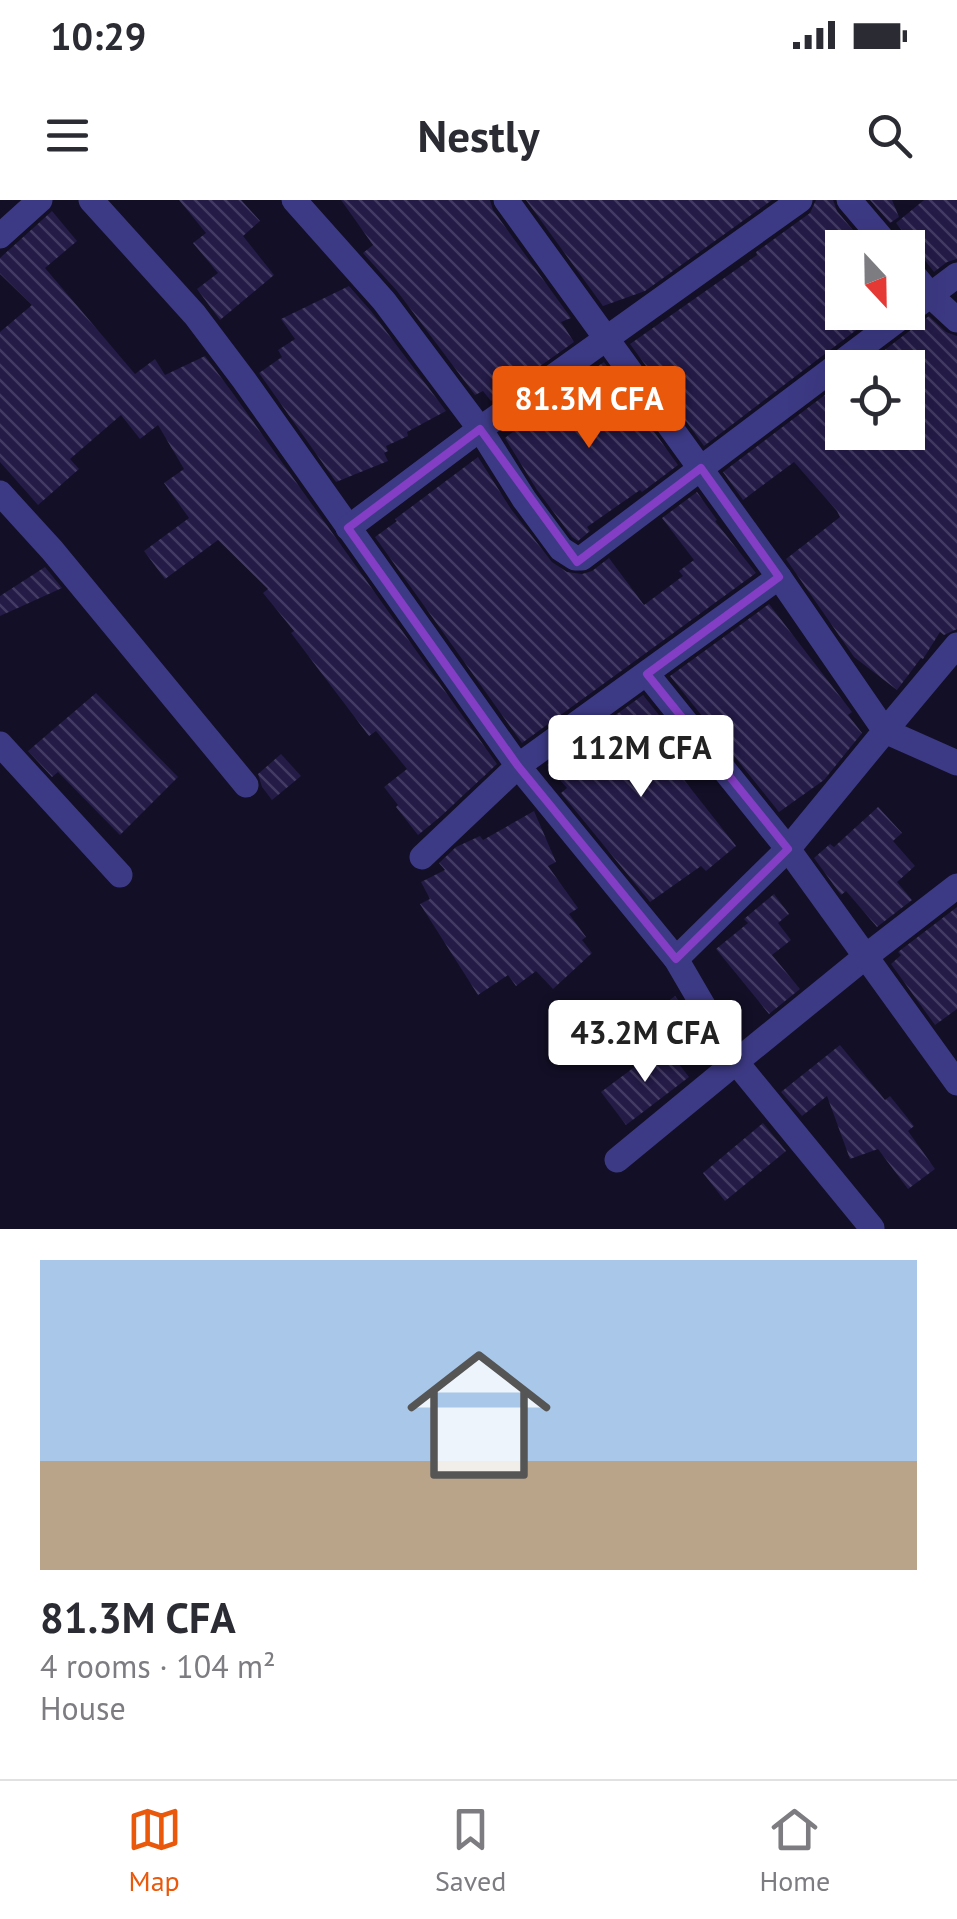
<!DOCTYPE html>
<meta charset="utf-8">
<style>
body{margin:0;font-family:"PT Sans",sans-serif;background:#f7f7f7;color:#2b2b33;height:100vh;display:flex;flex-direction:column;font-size:38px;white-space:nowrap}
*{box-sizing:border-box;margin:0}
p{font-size:32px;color:#7c7c81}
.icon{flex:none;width:55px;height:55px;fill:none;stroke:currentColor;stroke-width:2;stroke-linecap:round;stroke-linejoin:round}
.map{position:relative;height:1029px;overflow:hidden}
.drawer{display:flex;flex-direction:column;background:#fff;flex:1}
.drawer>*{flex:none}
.needle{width:65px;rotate:158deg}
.buttons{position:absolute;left:825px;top:30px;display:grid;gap:20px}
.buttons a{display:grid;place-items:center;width:100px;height:100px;border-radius:0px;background:#fff;box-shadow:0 10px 40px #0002;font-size:50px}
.price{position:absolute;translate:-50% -85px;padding:0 22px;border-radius:10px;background:#fff;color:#222;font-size:32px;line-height:65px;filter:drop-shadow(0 2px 5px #0008)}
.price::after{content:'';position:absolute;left:50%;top:60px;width:30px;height:22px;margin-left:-15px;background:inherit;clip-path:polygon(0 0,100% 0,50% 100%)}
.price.selected{background:#ea580c;color:#fff}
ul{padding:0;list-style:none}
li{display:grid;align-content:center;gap:20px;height:530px;padding:0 40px}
li span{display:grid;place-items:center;height:310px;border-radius:0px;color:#555}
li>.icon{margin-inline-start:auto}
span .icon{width:180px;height:180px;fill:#fffc;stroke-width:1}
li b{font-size:42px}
.status{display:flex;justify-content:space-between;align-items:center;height:70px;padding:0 50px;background:#fff;direction:ltr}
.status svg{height:28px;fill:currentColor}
header{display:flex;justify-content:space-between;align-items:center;height:130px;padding:0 40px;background:#fff;font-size:45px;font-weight:700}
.menu{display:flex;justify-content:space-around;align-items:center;height:140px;border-top:2px solid #e1e1e2;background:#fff;font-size:28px;color:#7c7c81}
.menu a{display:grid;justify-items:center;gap:5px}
.menu .selected{color:#ea580c}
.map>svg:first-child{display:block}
.building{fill:url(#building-back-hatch)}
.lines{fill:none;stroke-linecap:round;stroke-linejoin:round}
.minor{stroke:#3d3a85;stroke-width:25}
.marked{fill:none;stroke:#843dc5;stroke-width:8;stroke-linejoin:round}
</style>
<div class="status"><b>10:29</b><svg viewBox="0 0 49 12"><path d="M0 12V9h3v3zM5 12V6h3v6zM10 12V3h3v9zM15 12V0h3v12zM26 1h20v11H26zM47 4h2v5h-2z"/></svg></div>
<header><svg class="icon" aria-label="menu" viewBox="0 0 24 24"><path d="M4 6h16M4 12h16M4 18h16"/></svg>Nestly<svg class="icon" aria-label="search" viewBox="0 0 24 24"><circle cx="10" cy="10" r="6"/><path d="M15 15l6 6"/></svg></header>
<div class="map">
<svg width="957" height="1029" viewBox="0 0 957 1029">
<defs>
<pattern id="building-back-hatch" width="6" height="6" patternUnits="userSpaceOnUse" patternTransform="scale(2.5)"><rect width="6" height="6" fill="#241b47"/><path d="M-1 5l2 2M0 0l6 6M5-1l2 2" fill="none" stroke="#433b63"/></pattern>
</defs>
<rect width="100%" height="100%" fill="#130f26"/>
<g class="building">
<polygon points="179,0 241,0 260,21 243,36 274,75 220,120 197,89 218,73 193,43 206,33"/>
<polygon points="341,0 490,0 493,10 571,118 561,122 574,142 491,201 483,191 475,195 397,91 363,53 373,45"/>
<polygon points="526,0 772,0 645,91 603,106"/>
<polygon points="816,0 833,0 837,11 863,42 855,48 842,48 842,112 880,112 704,246 630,144 757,55 756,52 810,13"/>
<polygon points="870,0 892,0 899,17 890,23"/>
<polygon points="924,0 957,0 957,59 947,62 934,72 896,23"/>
<polygon points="52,11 77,41 45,68 135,174 155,159 165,175 205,156 232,192 497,564 440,617 418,635 396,607 398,605 384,587 407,569 376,531 369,536 291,433 294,431 263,393 268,389 218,340 165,379 144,351 189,318 164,283 184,269 158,225 140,239 121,215 70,259 79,269 38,305 0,262 0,132 32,105 0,74 0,58"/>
<polygon points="349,86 371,111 446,211 407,232 408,236 386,246 388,251 384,253 388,261 336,282 259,173 282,157 278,150 295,139 281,119"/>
<polygon points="929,116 946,132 957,136 957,429 944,435 940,432 923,459 921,458 897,490 854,457 786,359 840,317 837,311 794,262 743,300 723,272 842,182 842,232 908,232 908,168 861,168"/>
<polygon points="604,162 678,265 642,292 640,290 587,327 590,331 578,341 572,337 537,290 505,238 524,223 522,219"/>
<polygon points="478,257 511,309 552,362 567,372 582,374 592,371 609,358 644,405 683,376 679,371 694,360 662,318 697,292 717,320 715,321 756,373 522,543 375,337 397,321 395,319"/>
<polygon points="45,367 62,388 0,416 0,396"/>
<polygon points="769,404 852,512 848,515 862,533 824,580 779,612 670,476"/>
<polygon points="96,493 178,577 120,635 58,572 52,577 28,551"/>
<polygon points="643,495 682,544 666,557 736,646 706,671 701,666 650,702 561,593 567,588 547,565"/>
<polygon points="281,554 301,576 272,600 262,587 258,574"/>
<polygon points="878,607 902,633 893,641 915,666 897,682 912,700 877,727 846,691 841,695 814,658 830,644 834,647"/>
<polygon points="534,611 556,662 548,666 578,708 569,714 586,737 582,740 592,753 553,789 536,771 516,786 508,775 478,795 420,704 430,699 421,682 445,670 439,663 456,647 480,636 483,640"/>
<polygon points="774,694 789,714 778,723 791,740 772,755 800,789 769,814 716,749 748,723 744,719"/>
<polygon points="957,707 957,809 935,825 891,764 901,755 898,752"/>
<polygon points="675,796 691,818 670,834 672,837 647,856 628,831"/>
<polygon points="664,845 689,877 626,925 601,892"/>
<polygon points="840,845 885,900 890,896 914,926 908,931 935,969 908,989 878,949 850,959 827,896 802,916 781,892"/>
<polygon points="763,923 786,951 725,1001 703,973"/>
</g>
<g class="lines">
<g class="minor">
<polyline points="91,0 195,115 244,180 518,566 676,759 736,862 865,757 957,686"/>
<polyline points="294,0 384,101 480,229 524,299 561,349 575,358 582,358 957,75"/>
<polyline points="506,0 779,377 885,531 788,649 676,759"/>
<polyline points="849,0 890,48"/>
<polyline points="0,36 40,0"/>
<polyline points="908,68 931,96 957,120"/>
<polyline points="0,293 52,350 246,585"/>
<polyline points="348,328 480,229 800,0"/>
<polyline points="957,445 885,531 957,563"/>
<polyline points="647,474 788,649 957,883"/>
<polyline points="0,544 120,675"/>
<polyline points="422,657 518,566 779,377"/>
<polyline points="617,960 736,862 872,1028"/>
</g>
</g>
<path class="marked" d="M 480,229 L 577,362 L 701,268 L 779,377 L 647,474 L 788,649 L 676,759 L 518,566 L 348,328 Z"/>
</svg>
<div class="buttons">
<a><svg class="needle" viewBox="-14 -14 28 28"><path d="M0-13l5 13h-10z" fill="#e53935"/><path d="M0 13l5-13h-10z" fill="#7c7c81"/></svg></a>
<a><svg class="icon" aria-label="locate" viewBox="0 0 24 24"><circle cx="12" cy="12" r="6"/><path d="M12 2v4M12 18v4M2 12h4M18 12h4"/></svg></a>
</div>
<b class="price selected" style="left:589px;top:251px">81.3M CFA</b>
<b class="price" style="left:641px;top:600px">112M CFA</b>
<b class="price" style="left:645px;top:885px">43.2M CFA</b>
</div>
<section class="drawer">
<ul>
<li><span style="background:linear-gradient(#a9c7e8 65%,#b9a48a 0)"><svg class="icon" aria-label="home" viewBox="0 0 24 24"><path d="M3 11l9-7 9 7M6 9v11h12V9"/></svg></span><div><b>81.3M CFA</b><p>4 rooms · 104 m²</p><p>House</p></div></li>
</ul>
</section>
<nav class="menu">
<a class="selected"><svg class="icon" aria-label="map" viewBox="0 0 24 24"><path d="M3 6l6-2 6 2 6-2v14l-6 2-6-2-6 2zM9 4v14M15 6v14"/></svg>Map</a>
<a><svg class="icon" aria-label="saved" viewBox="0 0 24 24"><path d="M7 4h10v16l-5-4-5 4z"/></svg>Saved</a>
<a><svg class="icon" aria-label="home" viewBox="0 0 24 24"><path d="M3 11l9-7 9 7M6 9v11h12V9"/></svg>Home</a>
</nav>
